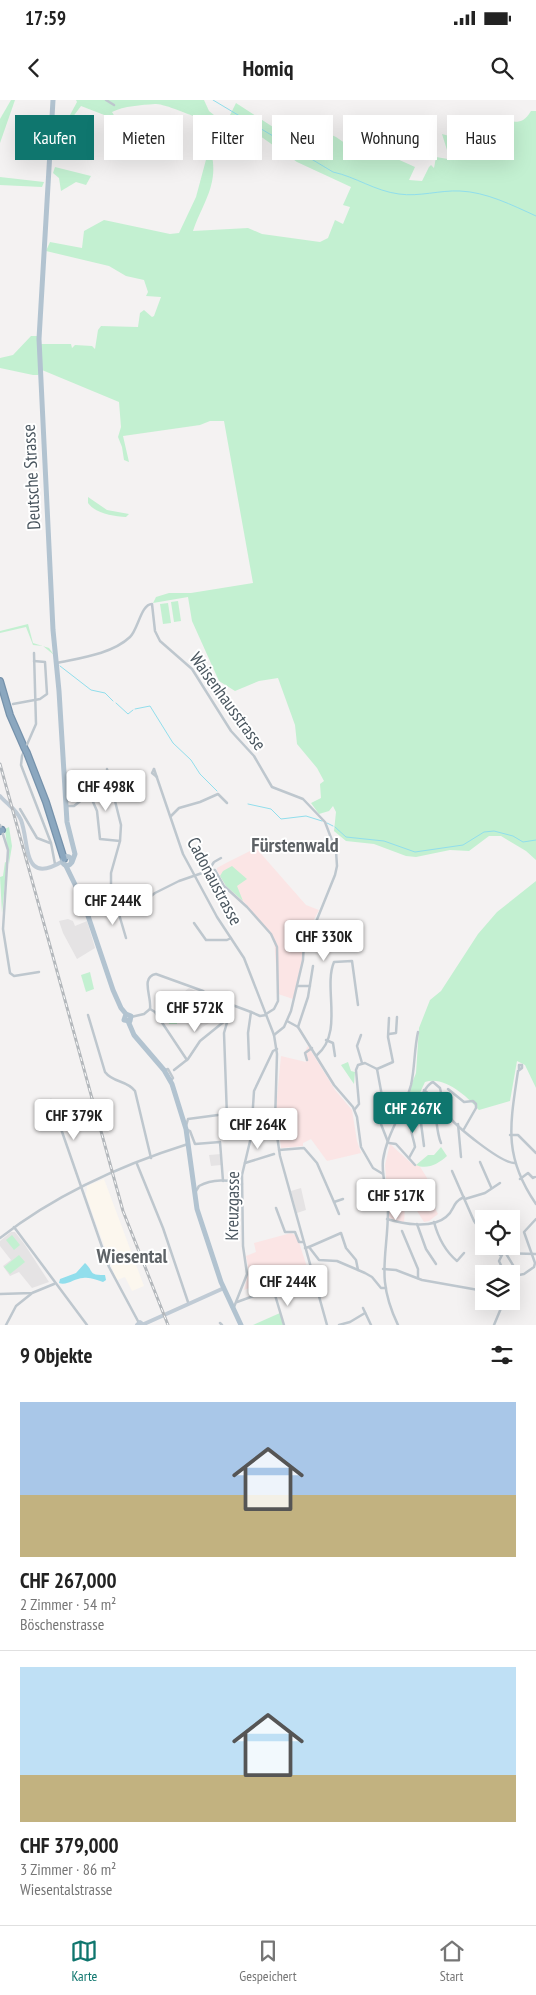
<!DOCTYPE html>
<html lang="de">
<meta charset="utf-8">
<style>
body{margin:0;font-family:"PT Sans Narrow",sans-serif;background:#f6f6f6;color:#222;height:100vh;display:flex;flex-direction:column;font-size:19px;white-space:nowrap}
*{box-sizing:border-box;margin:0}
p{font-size:16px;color:#767676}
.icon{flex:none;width:28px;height:28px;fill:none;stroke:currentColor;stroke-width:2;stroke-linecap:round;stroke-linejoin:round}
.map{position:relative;height:1225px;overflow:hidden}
.drawer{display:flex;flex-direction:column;background:#fff;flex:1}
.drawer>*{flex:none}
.guide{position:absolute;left:15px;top:15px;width:506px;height:45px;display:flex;gap:10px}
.controls{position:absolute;left:475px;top:1110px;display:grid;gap:10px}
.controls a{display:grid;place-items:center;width:45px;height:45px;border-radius:0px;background:#fff;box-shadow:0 5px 20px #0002;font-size:25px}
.price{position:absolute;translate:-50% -42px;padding:0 11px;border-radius:5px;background:#fff;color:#222;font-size:16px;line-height:32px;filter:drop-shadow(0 1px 2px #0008)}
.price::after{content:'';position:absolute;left:50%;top:30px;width:15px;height:11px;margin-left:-8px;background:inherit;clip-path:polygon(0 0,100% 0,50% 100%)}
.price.on{background:#0f766e;color:#fff}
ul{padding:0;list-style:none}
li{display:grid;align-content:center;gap:10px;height:265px;padding:0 20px}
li+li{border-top:1px solid #e0e0e0}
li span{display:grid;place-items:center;height:155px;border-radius:0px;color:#555}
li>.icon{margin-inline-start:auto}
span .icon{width:90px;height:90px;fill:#fffc;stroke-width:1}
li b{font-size:21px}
h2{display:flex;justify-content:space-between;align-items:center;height:60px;padding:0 20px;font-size:21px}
.pill{padding:0 18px;border-radius:0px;background:#fff;box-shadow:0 5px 20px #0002;font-size:18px;line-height:45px}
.pill.on{background:#0f766e;color:#fff}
.status{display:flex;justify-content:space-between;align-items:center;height:35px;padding:0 25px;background:#fff;direction:ltr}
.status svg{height:14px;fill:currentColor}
header{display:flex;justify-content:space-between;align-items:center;height:65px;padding:0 20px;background:#fff;font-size:22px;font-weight:800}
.tab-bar{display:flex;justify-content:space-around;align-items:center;height:70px;border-top:1px solid #e0e0e0;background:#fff;font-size:14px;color:#767676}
.tab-bar a{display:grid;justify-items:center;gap:2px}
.tab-bar .on{color:#0f766e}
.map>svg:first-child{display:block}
.commercial{fill:#fcf7ee}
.education{fill:#e5e3e4}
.medical{fill:#fbe5e5}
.green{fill:#c3f0d1}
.water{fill:#91deec}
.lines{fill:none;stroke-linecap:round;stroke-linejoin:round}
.stream{stroke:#91deec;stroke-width:1}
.highway-casing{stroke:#7692ab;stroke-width:8}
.street{stroke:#bec7ce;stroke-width:2.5}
.secondary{stroke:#c0cbd5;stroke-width:4}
.primary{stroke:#b2c3d0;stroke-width:5}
.highway{stroke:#8ba7bf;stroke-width:5.5}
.rail-casing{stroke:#b4b8bc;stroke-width:3}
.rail{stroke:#fff;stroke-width:1;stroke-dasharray:4;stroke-linecap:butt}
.highway-bridge-casing{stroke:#7692ab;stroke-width:8;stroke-linecap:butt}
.highway-bridge{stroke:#8ba7bf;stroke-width:5.5}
.labels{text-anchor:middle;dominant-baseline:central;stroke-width:4;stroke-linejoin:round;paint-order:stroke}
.street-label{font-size:18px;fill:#4a565f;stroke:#fff}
.quarter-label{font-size:20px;font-weight:bold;fill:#5e6367;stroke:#fff}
</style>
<div class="status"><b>17:59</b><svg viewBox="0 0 49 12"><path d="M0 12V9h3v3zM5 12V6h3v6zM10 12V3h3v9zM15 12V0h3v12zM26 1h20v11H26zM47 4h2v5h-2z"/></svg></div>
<header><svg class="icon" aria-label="back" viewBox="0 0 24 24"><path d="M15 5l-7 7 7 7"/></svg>Homiq<svg class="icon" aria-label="search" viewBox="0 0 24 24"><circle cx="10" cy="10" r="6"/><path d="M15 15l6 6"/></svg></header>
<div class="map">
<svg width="536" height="1225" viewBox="0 0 536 1225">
<rect width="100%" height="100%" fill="#f4f2f2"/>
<polygon class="commercial" points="104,1079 144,1186 132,1191 125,1177 117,1180 115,1176 86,1095 87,1086"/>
<g class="education">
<polygon points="68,819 73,821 75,826 87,821 93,841 95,848 77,859 63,833 59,821"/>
<polygon points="189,888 224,904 224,913 194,933 189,922 169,924 168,904"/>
<polygon points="221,1054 221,1065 211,1066 209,1055"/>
<polygon points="301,1088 306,1110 297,1113 291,1091"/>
<polygon points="11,1132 15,1132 25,1145 49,1182 32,1188 19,1172 10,1176 3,1166 11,1160 0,1146 0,1141"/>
</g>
<g class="medical">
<polygon points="256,748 306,805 319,810 303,840 302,860 293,899 278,894 274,838 245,803 226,786 217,770 217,768 226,763"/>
<polygon points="308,946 335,990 352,1010 357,1041 361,1053 327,1061 311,1039 303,1043 303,1046 281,1048 276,1008 281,956 306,962 304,953"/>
<polygon points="390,1044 411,1063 419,1065 427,1078 428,1082 424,1087 438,1114 429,1121 424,1122 412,1103 405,1107 404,1123 389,1118 385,1065"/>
<polygon points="291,1133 297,1136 307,1167 270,1186 266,1181 244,1190 249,1171 246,1156 256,1152 254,1143"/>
</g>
<g class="green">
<polygon points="11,0 15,0 0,43 0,19"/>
<path d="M 76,0 L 204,0 L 209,11 L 225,24 L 214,47 L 211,43 L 213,28 L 202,27 L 201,18 C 190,16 164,3 155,4 C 141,5 124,6 112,12 L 115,17 L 112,18 L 81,6 L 69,22 L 66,30 L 63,28 L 77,2 Z"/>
<path d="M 236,3 L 304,47 L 317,28 L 336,37 L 349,46 L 395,58 L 415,67 L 409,80 L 422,81 L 429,67 L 431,65 L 434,68 L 436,57 L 448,59 L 450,54 L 447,50 L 442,34 L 453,37 L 459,32 L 466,37 L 473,27 L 493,36 L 505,21 C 518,22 523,24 531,11 L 536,11 L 536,760 L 526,751 L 501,736 L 489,736 L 469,751 L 450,750 L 416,757 L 406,756 L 374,744 L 346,741 L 334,731 L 336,712 L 333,706 L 329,711 L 319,714 L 311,703 L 321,698 L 320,684 L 324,681 L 317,668 L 297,644 L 295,625 L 278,578 L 259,581 L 235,591 L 219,581 L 192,521 L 188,497 L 153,503 L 156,497 L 169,493 L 191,493 L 253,483 L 224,321 L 210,321 L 200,325 L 123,336 L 129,362 L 124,360 L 122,347 L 118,337 L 121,327 L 119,302 L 42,270 L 38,275 L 33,275 L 0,268 L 0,258 L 13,255 L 31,236 L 37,236 L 37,244 L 71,244 L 72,248 L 75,245 L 92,246 L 95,249 L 98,230 L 101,226 L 138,227 L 140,213 L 144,210 L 152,217 L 154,216 L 161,197 L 146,196 L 148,192 L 144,180 L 126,176 L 109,166 L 46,151 L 50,142 L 82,148 L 84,131 L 104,120 L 170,134 L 179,133 L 196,97 L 207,56 L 212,56 C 218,86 202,104 193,131 L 248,128 L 262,134 L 320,142 L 328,138 L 335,120 L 343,124 L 350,107 L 343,105 L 351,87 L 297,62 L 230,15 Z"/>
<polygon points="55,67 91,76 86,85 76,82 61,91 59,78 53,73"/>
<polygon points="0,77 44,82 42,87 0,85"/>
<path d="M 88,397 L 107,410 L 129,414 L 126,417 C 113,416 96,414 88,403 Z"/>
<polygon points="178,501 181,521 174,522 171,502"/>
<polygon points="168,503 171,523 163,524 160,504"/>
<polygon points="28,524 33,543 49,548 54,555 43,546 33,545 26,527 0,533 0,531"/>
<polygon points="9,727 12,746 9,764 5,729"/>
<polygon points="5,762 7,763 2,813 0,777 3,776"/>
<polygon points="232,766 247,779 237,786 243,801 226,786 220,776 223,771"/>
<path d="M 536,781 L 536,988 L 525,965 L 517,961 L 510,1001 L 479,1010 C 468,997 444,975 425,982 L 417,999 L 407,996 L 416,973 L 419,928 L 430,900 L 441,891 L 478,834 L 497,812 Z"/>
<polygon points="90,872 94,889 86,892 81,875"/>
<polygon points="168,909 177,909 177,924 169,924"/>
<polygon points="348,962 351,971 355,972 354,984 341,965"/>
<path d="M 441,1047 L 447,1056 C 438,1064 427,1070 416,1065 L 428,1055 L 434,1055 Z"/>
<polygon points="12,1135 20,1145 14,1150 6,1140"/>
<polygon points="19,1155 25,1162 10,1174 4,1167"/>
<polygon points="280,1213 283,1225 253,1225"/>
</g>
<path class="water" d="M 85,1163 C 95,1172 87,1175 105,1175 L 106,1180 L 103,1182 C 96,1180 91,1177 83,1178 C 75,1178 67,1186 59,1183 L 60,1179 L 76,1173 Z"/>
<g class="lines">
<g class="stream">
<path d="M 213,0 L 333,72 C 356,77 375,91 399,94 C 419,97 440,90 460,91 C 486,92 512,105 536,116"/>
<polyline points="60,566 91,590 105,593 113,601"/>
<polyline points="116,603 128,614 133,610"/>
<polyline points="135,609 150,606 173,643 191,660 200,674 217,691"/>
<polyline points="248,704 271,709 281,719 306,716 322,721"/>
<polyline points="327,723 333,726"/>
<polyline points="335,727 346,737 384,741 415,752 463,745 484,732 494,731 513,736 523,742 536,740"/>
</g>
<defs>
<g id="highway">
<polyline points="0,581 10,615 24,647"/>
<polyline points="27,653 46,702 64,759"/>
<polyline points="0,731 2,730"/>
</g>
</defs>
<use href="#highway" class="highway-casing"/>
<g class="street">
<polyline points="106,0 114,5"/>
<polyline points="34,553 36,624 22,656 21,665 51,743 55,764"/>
<path d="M 57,563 C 80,558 112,554 130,537 C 138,530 141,504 152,504 L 155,531 L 160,541 L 192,569 L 231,631 L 254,656 L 272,687 L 303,699 L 325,722 L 336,751 L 337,766 L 335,775 L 316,822 L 304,841 L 303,860 L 291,911 L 284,927 L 274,935"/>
<polyline points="13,604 40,599 47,594 45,562 34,561"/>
<polyline points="107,669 121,725 120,741 111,773 111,787 126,838"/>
<polyline points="154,669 183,754 217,817 244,858 274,935 277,954 275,1022 280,1056 327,1225"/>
<polyline points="154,669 152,673 157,677"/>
<polyline points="90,695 97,711 100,739 120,741"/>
<polyline points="86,698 142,674"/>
<polyline points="67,706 74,706 83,699"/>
<polyline points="20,709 37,738 50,743"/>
<polyline points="171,716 179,708 200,702 218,694 227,703"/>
<polyline points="0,725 8,750 3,829 10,873 14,876 39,872"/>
<polyline points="210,770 215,770 224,786 247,807 271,834 277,847 278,901 274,909 266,914"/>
<polyline points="88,813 142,803 155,793 179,781 208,771 214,762 221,758"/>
<polyline points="194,823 206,840 227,840 231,838"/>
<polyline points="298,886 310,886"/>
<polyline points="232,905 224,933 227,1017 233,1023 252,1023"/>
<polyline points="150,909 155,912 187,960"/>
<path d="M 88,915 L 105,972 C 113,983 127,980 135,991 L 151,1058"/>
<path d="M 131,917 L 144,914 L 150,909 C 152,897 140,877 156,874 L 203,891 L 211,897 L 251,912 L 260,916 L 266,915"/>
<polyline points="287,921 298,927 334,985 353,1007 357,1017 361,1047 373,1068 383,1074"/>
<polyline points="298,927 308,897 313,866"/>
<polyline points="389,934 396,933 397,917"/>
<polyline points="361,935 357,946 362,963"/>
<polyline points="326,940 333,943 335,956"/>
<path d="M 317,955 C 344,932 323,888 334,862 L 352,861 L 358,905"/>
<polyline points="249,959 248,933 251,912"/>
<polyline points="307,960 305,953 312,948"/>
<polyline points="377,969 382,996 377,1014 388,1042"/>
<path d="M 519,969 L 519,965 L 522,965 L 522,968 L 518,971 C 510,1025 503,1056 536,1104"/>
<polyline points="165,970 168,969 173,978 170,981"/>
<polyline points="174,970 188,959 200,941 226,920"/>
<polyline points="448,989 464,1002 473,1001 476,1004 476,1008 464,1029"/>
<path d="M 424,990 C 439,1000 434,1028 441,1043"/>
<polyline points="51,1000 109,1167 139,1223"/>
<polyline points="355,1009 359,1004 356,970 358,965 365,963 377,969 393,962 388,937 389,918"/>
<polyline points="415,1011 421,1023 424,1046"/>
<polyline points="458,1024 461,1057"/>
<polyline points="186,1026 188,1019 218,1015"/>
<polyline points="186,1029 190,1031 195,1044 220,1042 223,1081"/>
<polyline points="224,1033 252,1033"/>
<polyline points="510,1035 518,1035 536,1053"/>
<polyline points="389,1043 396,1044 415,1065"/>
<polyline points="279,1050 304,1048 317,1063 334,1102 343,1099"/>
<path d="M 409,1058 L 415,1047 C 414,1040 411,1034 411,1027 C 411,1017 424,985 433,982 L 440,988 C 442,996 442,1006 447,1014 C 455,1026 502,1064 515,1063"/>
<polyline points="480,1062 491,1087"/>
<polyline points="245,1063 274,1054"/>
<polyline points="137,1064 163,1128 188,1202"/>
<polyline points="452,1071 474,1121 484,1135"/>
<polyline points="520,1079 528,1073 533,1078 535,1077"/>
<path d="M 196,1091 L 199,1086 C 212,1079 229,1079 242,1084"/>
<polyline points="465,1099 485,1093 500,1083"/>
<polyline points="334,1102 339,1114"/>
<polyline points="276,1108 285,1132 295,1132 299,1142 303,1142"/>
<path d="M 387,1119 C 403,1124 432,1129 446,1117 C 456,1109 451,1103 464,1097"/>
<path d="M 434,1122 C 438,1137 445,1151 457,1161 L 464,1153"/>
<polyline points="417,1124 426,1149 436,1164"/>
<polyline points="14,1127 87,1225"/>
<polyline points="402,1131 418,1169 418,1178"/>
<path d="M 0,1138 C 55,1095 121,1065 188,1044"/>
<polyline points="493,1146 500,1155"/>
<polyline points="309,1147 341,1133 346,1148 356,1160 358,1170"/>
<polyline points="305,1148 309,1147 319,1160 337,1161 365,1173 372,1177 381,1188 386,1188"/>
<polyline points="505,1152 519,1175 524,1174 534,1167 535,1163 524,1132 536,1119"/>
<polyline points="383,1169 396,1170 422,1180 484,1191"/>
<polyline points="505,1174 499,1161 503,1153 536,1154"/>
<polyline points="511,1183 514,1190 511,1193"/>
<polyline points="0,1194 32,1193 54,1184"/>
<polyline points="275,1195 284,1225"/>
<polyline points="237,1202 270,1190 275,1195 314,1180"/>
<polyline points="234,1207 247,1174 243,1146 242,1075 251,1037 254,991 273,951 277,949"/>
<polyline points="363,1208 371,1225"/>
<polyline points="220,1223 222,1225"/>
<polyline points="6,1225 16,1206 31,1194"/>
<polyline points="339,1225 350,1222 365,1213"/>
<path d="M 398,1225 C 375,1177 388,1157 388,1109 C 388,1092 381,1077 383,1060 C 387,1033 404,1011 411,985 C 415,967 414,950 418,932"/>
<polyline points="494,1225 504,1201"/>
</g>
<g class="secondary">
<path d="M 0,696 C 7,704 17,710 21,720 C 30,745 22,786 63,761"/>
<polyline points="144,1224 224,1188"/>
<polyline points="137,1225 140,1222 144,1225"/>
</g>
<g class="primary">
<polyline points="53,0 39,239 53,530 59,591 67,722 75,754 72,762"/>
<circle cx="67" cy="761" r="4.5"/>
<polyline points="66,766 83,801 113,890 121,908 126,914 131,916 130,921 124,920 126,914"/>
<polyline points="128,921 134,935 164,970 172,984 186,1029 197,1109 221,1182 241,1225"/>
</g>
<use href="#highway" class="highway"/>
<defs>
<polyline id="rail" points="0,664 123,1111 168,1225"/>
</defs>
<use href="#rail" class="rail-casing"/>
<use href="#rail" class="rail"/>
<defs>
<polyline id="highway-bridge" points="24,647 27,653"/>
</defs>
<use href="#highway-bridge" class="highway-bridge-casing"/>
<use href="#highway-bridge" class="highway-bridge"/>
</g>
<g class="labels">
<g class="street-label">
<text transform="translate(31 377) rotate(-93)">Deutsche Strasse</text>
<text transform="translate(228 601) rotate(54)">Waisenhausstrasse</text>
<text transform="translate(215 781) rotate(62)">Cadonaustrasse</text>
<text transform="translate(232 1106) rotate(-89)">Kreuzgasse</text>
</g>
<g class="quarter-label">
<text x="295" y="745">Fürstenwald</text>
<text x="132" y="1156">Wiesental</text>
</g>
</g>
</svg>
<div class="controls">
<a><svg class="icon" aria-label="locate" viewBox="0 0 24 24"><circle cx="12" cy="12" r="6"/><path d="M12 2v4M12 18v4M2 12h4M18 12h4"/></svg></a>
<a><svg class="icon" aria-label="layers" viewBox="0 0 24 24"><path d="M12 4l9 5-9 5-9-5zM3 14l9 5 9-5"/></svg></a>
</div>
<b class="price" style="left:106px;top:712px">CHF 498K</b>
<b class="price" style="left:113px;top:826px">CHF 244K</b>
<b class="price" style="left:324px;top:862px">CHF 330K</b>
<b class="price" style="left:195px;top:933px">CHF 572K</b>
<b class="price on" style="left:413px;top:1034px">CHF 267K</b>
<b class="price" style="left:74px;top:1041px">CHF 379K</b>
<b class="price" style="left:258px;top:1050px">CHF 264K</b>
<b class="price" style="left:396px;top:1121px">CHF 517K</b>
<b class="price" style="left:288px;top:1207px">CHF 244K</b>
<div class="guide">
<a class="pill on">Kaufen</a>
<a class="pill">Mieten</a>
<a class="pill">Filter</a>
<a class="pill">Neu</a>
<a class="pill">Wohnung</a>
<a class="pill">Haus</a>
</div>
</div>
<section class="drawer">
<h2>9 Objekte<svg class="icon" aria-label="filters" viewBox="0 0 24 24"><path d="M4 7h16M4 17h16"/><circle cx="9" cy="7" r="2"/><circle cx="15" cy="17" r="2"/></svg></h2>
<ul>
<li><span style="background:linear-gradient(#a9c7e8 60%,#c2b280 0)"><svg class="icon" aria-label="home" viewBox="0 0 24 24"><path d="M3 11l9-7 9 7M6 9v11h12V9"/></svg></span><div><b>CHF 267,000</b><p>2 Zimmer · 54 m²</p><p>Böschenstrasse</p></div></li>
<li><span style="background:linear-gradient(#bfe0f5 70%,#c2b280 0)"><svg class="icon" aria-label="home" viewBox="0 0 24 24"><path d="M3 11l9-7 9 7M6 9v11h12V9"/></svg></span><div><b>CHF 379,000</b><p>3 Zimmer · 86 m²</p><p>Wiesentalstrasse</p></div></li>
</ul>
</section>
<nav class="tab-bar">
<a class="on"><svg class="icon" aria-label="map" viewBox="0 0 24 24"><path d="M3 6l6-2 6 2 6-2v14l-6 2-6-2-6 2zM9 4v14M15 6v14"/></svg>Karte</a>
<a><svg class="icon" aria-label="saved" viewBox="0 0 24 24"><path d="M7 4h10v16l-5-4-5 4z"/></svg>Gespeichert</a>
<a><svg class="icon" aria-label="home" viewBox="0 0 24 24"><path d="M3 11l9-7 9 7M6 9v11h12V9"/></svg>Start</a>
</nav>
